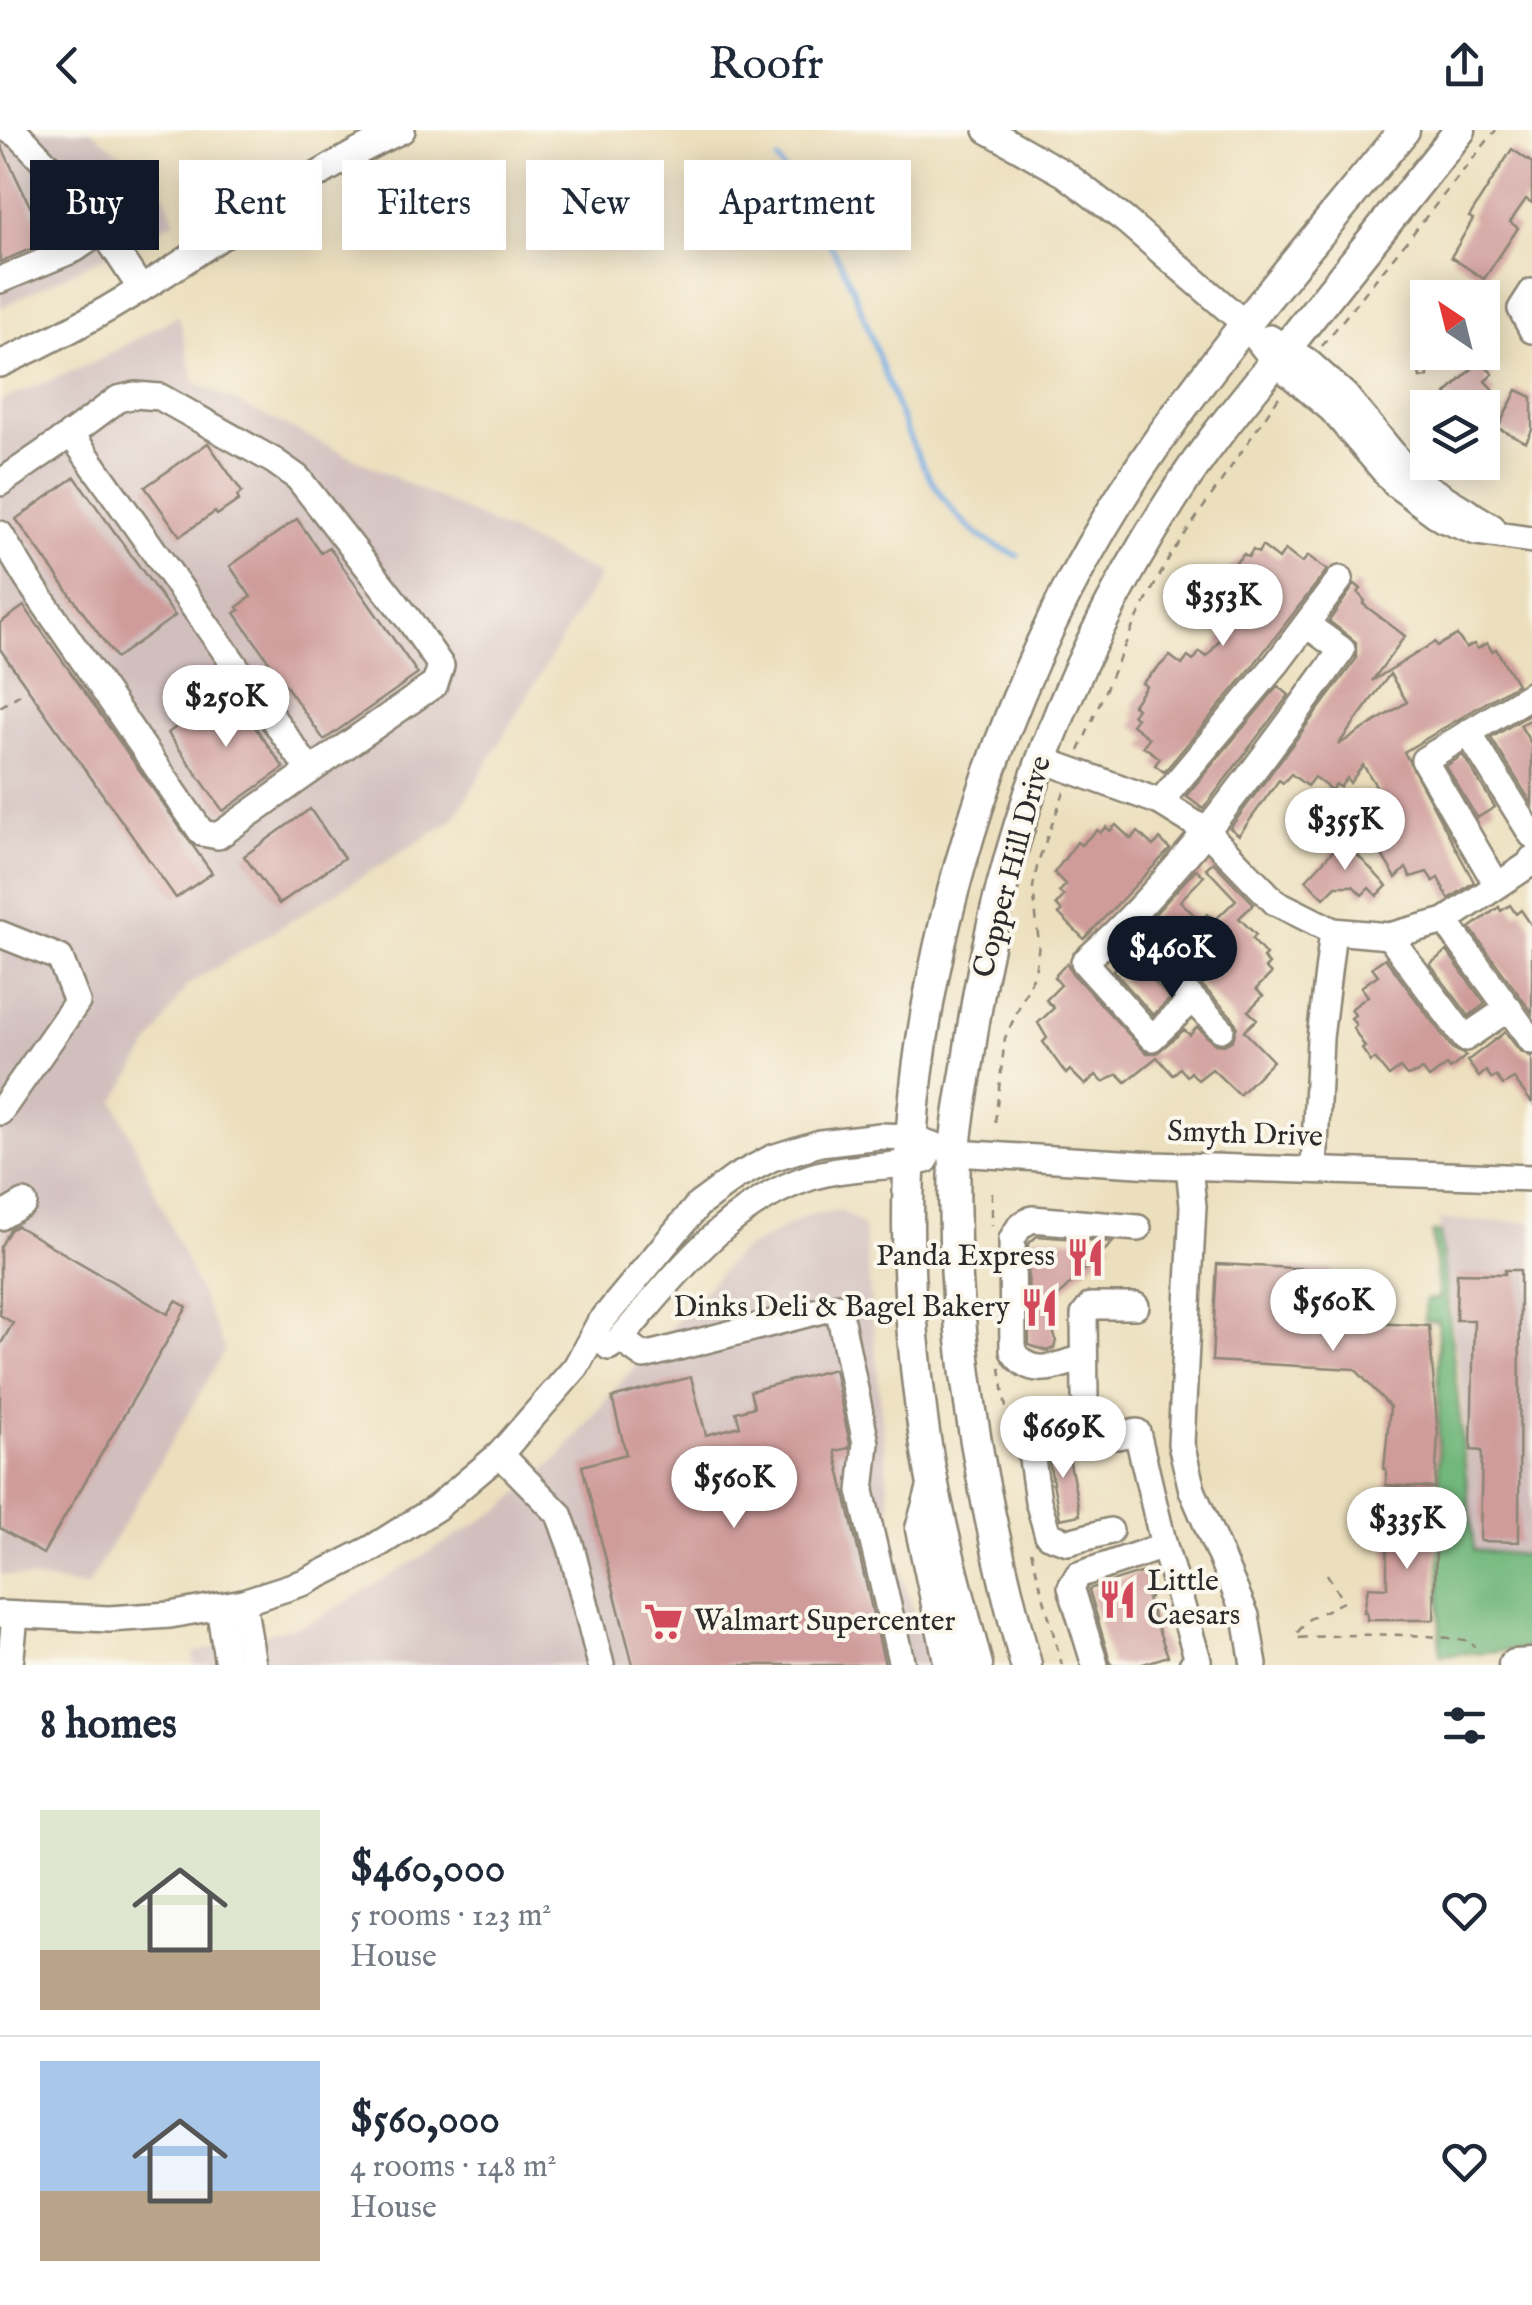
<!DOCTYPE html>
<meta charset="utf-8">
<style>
body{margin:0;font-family:"IM FELL English",serif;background:#f6f6f7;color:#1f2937;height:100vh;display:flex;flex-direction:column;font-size:38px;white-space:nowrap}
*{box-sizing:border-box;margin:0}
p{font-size:32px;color:#747a83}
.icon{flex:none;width:55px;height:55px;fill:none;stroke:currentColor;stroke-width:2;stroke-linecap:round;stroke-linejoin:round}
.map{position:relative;height:1535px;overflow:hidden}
.details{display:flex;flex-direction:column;background:#fff;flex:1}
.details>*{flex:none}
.top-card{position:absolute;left:30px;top:30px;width:1000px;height:90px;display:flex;gap:20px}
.needle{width:65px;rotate:325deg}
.buttons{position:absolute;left:1410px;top:150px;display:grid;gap:20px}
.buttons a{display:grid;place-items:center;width:90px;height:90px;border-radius:0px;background:#fff;box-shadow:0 5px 25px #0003;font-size:50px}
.price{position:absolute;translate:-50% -85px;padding:0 22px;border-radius:35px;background:#fff;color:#222;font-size:32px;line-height:65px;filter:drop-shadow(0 2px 5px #0008)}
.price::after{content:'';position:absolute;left:50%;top:60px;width:30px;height:22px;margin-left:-15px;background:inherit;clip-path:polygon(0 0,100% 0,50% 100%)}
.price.current{background:#111827;color:#fff}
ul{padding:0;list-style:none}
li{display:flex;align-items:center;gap:30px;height:250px;padding:0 40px}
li+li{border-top:2px solid #e0e1e3}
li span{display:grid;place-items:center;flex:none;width:280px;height:200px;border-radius:0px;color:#555}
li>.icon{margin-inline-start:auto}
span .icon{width:120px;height:120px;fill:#fffc;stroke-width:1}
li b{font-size:42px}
h2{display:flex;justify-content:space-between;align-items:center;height:120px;padding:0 40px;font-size:42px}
.pill{padding:0 35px;border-radius:0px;background:#fff;box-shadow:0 5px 25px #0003;font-size:35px;line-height:90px}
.pill.current{background:#111827;color:#fff}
header{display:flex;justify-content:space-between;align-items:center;height:130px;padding:0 40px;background:#fff;font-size:45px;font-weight:600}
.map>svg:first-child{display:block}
.industrial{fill:#d1bfbe}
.forest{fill:#72b77b;stroke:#4e7153;stroke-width:2.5}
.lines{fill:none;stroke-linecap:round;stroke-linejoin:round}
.stream{stroke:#74ace3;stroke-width:5}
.building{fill:#cf9c9b;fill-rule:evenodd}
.minor-casing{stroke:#8c8574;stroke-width:30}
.major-casing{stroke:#8c8574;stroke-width:35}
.path{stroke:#8c8574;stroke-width:2.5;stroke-dasharray:8 8;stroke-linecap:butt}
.minor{stroke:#fff;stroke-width:25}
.major{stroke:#fff;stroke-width:30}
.labels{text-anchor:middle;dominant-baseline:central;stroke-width:8;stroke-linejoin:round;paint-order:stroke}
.street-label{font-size:30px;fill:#2b2b2b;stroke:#fbf7ec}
.poi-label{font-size:30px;fill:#2b2b2b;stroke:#fbf7ec;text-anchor:end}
</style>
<header><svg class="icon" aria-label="back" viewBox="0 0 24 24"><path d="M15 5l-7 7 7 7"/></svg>Roofr<svg class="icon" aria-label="share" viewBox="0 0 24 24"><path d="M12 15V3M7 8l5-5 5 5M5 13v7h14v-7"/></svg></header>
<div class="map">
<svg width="1532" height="1535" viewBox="0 0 1532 1535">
<rect width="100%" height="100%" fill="#fbf7ec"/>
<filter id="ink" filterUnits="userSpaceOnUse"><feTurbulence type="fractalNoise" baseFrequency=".01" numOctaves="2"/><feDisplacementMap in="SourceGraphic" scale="20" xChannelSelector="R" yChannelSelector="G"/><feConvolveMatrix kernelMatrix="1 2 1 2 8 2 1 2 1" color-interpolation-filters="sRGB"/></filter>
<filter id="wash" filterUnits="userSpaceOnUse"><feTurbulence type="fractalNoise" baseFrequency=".0048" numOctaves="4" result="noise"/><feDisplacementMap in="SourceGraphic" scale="40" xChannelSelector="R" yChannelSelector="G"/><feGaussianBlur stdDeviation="2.25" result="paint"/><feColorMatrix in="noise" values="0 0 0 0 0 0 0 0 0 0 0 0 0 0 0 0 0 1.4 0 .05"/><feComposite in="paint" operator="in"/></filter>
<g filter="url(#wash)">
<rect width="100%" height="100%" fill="#ecdfbd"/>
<g class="industrial">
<polygon points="0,0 91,0 162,58 175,91 0,178"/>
<polygon points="179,185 194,252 600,445 453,690 187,855 115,971 225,1220 87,1457 0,1444 0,271 97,231"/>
<polygon points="841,1080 864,1097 894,1419 930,1535 194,1535 193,1523 312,1492 503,1378 564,1322 625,1247 738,1123 808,1085"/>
<polygon points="1439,1090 1532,1092 1532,1426 1474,1420 1461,1254"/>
</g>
<polygon class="forest" points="1440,1102 1474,1420 1532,1426 1532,1519 1440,1525 1438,1192 1425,1191 1426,1169 1439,1169 1432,1103"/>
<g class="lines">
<path class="stream" d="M 777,30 C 805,73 834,115 854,162 C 888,241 909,349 977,404 C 989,414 1004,419 1018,426"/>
</g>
<g id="blocks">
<g class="building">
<polygon points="0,13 47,112 0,132"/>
<polygon points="1512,19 1532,33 1532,73 1526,69 1510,92 1518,98 1484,149 1451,127 1473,89 1469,87"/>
<polygon points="1430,149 1496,160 1495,168 1427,168"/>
<polygon points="1428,206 1428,247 1420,248 1413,208"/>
<polygon points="1480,231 1493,244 1485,251 1496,263 1480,278 1460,278 1446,264"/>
<polygon points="1517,260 1532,267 1532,300 1526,312 1498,298"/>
<polygon points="208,313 242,362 237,366 239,370 217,385 215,382 180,406 145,357"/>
<polygon points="75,347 175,486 116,528 16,389"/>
<polygon points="297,389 321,423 329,417 418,544 324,610 235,483 240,480 237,477 251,467 230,436"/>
<polygon points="1262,416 1279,429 1285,420 1302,433 1308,426 1327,440 1252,537 1164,642 1155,635 1160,628 1143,616 1149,608 1132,595 1137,588 1132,585 1137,578 1133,575 1146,556 1142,553 1170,526 1182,535 1188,527 1193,531 1200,522 1207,527 1224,504 1213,490 1219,482 1208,474 1220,454 1217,451 1244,424 1248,427 1253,420 1258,423"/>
<path d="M 1355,454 L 1361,459 L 1358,463 L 1365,471 L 1363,474 L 1405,506 L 1372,551 L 1435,512 L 1437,516 L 1457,505 L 1466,518 L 1474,514 L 1477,519 L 1487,513 L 1492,521 L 1496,519 L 1517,554 L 1404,622 L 1474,752 L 1449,769 L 1438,748 L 1433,751 L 1427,742 L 1411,747 L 1406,738 L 1396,748 L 1362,692 L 1366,690 L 1361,683 L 1366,680 L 1362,673 L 1380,662 L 1363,635 L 1350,653 L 1347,648 L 1340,657 L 1336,654 L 1331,660 L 1314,647 L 1307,656 L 1291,644 L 1283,653 L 1279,650 L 1239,705 L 1230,698 L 1356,529 L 1356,512 L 1329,491 ZM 1390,544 L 1407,572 L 1338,615 Z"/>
<polygon points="24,476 212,743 176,768 0,519 0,493"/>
<polygon points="1278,556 1289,565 1203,679 1186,666"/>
<polygon points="228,559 284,638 223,681 168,603"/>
<polygon points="1532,583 1532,589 1520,595 1532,615 1532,674 1491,608"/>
<polygon points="1463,625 1495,677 1477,688 1446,636"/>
<polygon points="310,679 344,728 279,774 244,726"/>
<polygon points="1116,695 1131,709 1138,702 1153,716 1160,709 1170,719 1084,809 1059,784 1062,781 1056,775 1064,766 1059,762 1066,755 1054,743 1077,712 1081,715 1097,700 1100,703 1106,697 1110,701"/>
<polygon points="1343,710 1387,756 1377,766 1369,758 1362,765 1353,756 1336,756 1324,768 1306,750"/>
<polygon points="1213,732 1254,774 1239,788 1256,805 1252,809 1266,825 1263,828 1269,834 1265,838 1271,844 1256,859 1263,866 1248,881 1257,889 1244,901 1273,931 1239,965 1212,939 1198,950 1191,942 1187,946 1180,938 1173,945 1157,927 1126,952 1118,944 1103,952 1096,945 1085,955 1070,940 1066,944 1043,912 1047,908 1038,893 1054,878 1046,870 1061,855 1054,847 1067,833 1072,843 1146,923 1157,923 1184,900 1190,905 1197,897 1215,914 1224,915 1233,910 1237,896 1233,888 1145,795 1196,739 1204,746 1180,771 1200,791 1207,784 1214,791 1236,770 1206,738"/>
<polygon points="1510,775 1516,784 1521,780 1532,796 1532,883 1470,798 1499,777 1501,781"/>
<polygon points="1447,821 1485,874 1469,886 1430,834"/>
<polygon points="1129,825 1170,869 1153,885 1113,840"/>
<polygon points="1385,828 1452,918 1466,926 1450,939 1447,935 1429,948 1423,940 1407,946 1400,938 1389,946 1375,929 1371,932 1362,919 1365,917 1353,898 1356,895 1351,888 1355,885 1351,879 1368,866 1361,857 1378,845 1372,837"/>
<polygon points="1505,902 1520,921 1532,927 1532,973 1514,949 1503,955 1496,946 1492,949 1486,941 1479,947 1467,931"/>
<polygon points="17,1096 168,1184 176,1171 187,1177 43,1424 0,1398 0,1215 13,1193 0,1185 0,1117 10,1100"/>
<polygon points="1037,1106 1113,1112 1053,1171 1053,1200 1056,1210 1054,1218 1047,1221 1029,1215 1028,1114"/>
<polygon points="1217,1134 1333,1140 1332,1163 1320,1162 1318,1190 1429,1196 1438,1305 1435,1358 1386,1355 1386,1339 1384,1339 1390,1277 1355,1239 1212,1231"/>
<polygon points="1505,1140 1520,1140 1519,1412 1480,1411 1482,1321 1471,1320 1474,1190 1456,1190 1457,1143 1505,1144"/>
<polygon points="834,1239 850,1314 849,1318 835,1321 885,1535 633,1535 582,1336 626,1324 612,1268 691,1247 706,1305 740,1296 736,1282 754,1277 750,1261"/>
<polygon points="1066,1312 1080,1385 1060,1389 1047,1321 1054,1320 1052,1314"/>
<polygon points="1387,1385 1437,1388 1434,1490 1367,1490 1367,1482 1364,1482 1368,1457 1387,1458"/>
<polygon points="1143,1442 1150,1468 1147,1469 1168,1526 1140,1535 1111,1535 1089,1459"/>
</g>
</g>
</g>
<g filter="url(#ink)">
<use href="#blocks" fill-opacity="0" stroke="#8c8574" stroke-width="2.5"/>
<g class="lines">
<defs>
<g id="minor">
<polyline points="9,0 20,6 88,78 141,159"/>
<polyline points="987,0 1065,44 1126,91 1245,194 1275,232 1332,280 1395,354 1442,389 1476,402 1532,410"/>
<polyline points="0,150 75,119 103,100"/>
<polyline points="1532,162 1521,179 1532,200"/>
<polyline points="1270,208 1307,231 1345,265 1399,331 1422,354 1492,397"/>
<path d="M 0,234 C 49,212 96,187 141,159 C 228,105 309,42 402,0"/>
<polyline points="71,304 118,269 135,265 160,267 274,331 298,348 410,491 441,536 435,554 310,641"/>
<polyline points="0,353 71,304 310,641 218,706 202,703 28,450 0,404"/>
<polyline points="1468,602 1532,705"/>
<polyline points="1040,629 1160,672 1205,700 1275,772 1333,801 1389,806 1445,791 1531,733 1532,729"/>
<polyline points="1160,672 1277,533 1340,449"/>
<polyline points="1497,755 1424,630 1532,564"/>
<polyline points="1445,791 1532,911"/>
<polyline points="1124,796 1221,899"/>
<polyline points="0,804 60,828 77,872 0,982"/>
<polyline points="1389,806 1465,908 1509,878"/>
<path d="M 1191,871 L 1152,908 L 1084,832 C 1182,744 1265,626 1342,520 L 1307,495"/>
<polyline points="1189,1036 1193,1076 1181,1314 1192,1360 1246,1486 1254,1535"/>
<polyline points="1314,1040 1320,908 1333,801"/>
<polyline points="0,1087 24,1073"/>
<polyline points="620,1209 644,1226 838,1176 866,1313 861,1361 902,1535"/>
<path d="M 609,1217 L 620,1209 C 676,1145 727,1074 811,1047 C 849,1035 889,1039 926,1030"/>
<path d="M 1084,1228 C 1057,1235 1031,1250 1013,1221 L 1012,1109 L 1020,1096 L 1032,1089 L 1138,1098"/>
<polyline points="1085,1265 1084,1185 1091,1176 1136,1176"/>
<polyline points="500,1324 559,1384 571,1417 601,1535"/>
<polyline points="1110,1401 1068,1412 1048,1405 1038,1371 1030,1315 1036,1304 1049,1298 1088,1292 1117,1306 1137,1302 1164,1416 1198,1530 1192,1535"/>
<polyline points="243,1472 253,1535"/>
<polyline points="219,1476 228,1535"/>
<polyline points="0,1484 109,1489 170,1485 243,1472 305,1452 371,1419 436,1378 500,1324 576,1237 599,1194 698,1075 736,1047 772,1028 820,1013 880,1006 911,1007 955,1023 1155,1035 1532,1048"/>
<polyline points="10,1535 15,1487"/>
<polyline points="1095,1535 1071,1457 1078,1445 1164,1416"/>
</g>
<g id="major">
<polyline points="932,1360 921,1399 950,1535"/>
<path d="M 977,1535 C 955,1453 933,1372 922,1288 C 910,1198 904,1101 911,1010 C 926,794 1005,550 1121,367 C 1204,236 1307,120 1404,0"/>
<path d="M 1026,1535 C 981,1369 949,1199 955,1026 C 956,993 964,958 969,925 C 996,725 1064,536 1174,366 C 1207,314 1247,267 1286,218 C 1344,145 1402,73 1460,0"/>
<polyline points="1514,1535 1532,1534"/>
</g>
</defs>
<use href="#minor" class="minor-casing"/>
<use href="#major" class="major-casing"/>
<g class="path">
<polyline points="1322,216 1496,0"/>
<polyline points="0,577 22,563"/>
<polyline points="1079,621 1134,494 1170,426 1281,264"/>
<polyline points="995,992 1005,908 1035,843 1039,814 1033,757 1038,732 1064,662"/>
<polyline points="992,1062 992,1096"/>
<polyline points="1000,1238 1010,1305"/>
<polyline points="1031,1421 1062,1535"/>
<path d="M 1327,1444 L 1343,1472 L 1309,1489 L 1296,1504 L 1297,1508 C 1356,1504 1413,1502 1472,1511 L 1474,1517"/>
</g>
<use href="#minor" class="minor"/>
<use href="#major" class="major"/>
</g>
</g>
<defs>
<symbol id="restaurant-bare" viewBox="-9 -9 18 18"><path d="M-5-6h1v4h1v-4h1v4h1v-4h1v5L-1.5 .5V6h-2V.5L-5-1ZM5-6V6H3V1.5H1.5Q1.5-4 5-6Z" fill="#d1495b" stroke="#fbf7ec" stroke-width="2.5" paint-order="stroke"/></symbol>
<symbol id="supermarket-bare" viewBox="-9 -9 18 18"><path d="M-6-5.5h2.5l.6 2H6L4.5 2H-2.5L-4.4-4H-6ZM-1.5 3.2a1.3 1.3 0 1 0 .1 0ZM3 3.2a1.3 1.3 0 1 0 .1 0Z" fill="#d1495b" stroke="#fbf7ec" stroke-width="2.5" paint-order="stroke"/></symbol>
</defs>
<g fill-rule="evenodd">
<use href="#restaurant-bare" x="1058" y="1100" width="55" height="55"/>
<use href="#restaurant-bare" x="1012" y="1150" width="55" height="55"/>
<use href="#restaurant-bare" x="1090" y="1442" width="55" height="55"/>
<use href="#supermarket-bare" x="636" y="1464" width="55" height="55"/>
</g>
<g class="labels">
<g class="street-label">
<text transform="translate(1013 737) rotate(-75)">Copper Hill Drive</text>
<text transform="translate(1245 1005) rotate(2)">Smyth Drive</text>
</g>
<g class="poi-label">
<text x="1055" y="1127">Panda Express</text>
<text x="1010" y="1178">Dinks Deli &amp; Bagel Bakery</text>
<text x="1147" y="1452" text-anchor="start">Little<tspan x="1147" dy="34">Caesars</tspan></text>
<text x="694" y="1492" text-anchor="start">Walmart Supercenter</text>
</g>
</g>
</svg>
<div class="buttons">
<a><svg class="needle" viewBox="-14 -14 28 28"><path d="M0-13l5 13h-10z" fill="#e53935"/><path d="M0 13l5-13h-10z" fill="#747a83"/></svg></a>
<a><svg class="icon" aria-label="layers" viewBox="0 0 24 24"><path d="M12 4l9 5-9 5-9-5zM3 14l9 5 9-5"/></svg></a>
</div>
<b class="price" style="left:1223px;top:519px">$353K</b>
<b class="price" style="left:226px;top:620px">$250K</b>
<b class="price" style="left:1345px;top:743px">$355K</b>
<b class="price current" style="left:1172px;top:871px">$460K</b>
<b class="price" style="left:1333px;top:1224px">$560K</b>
<b class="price" style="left:1063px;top:1351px">$669K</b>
<b class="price" style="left:734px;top:1401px">$560K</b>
<b class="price" style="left:1407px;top:1442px">$335K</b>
<div class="top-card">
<a class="pill current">Buy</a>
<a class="pill">Rent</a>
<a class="pill">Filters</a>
<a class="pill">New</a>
<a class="pill">Apartment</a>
</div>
</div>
<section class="details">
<h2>8 homes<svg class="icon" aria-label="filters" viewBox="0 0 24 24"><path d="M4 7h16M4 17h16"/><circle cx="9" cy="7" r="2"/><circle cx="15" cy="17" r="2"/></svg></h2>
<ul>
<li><span style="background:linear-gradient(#dfe7d0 70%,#b9a48a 0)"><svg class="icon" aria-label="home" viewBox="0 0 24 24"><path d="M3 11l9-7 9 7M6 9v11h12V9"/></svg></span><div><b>$460,000</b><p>5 rooms · 123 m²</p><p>House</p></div><svg class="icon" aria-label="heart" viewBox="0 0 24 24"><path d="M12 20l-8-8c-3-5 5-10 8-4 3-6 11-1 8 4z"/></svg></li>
<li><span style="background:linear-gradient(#a9c7e8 65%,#b9a48a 0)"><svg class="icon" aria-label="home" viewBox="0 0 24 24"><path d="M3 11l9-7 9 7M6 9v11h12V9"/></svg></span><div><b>$560,000</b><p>4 rooms · 148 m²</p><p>House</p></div><svg class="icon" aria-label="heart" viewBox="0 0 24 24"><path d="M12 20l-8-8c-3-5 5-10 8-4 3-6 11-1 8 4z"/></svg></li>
</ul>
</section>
